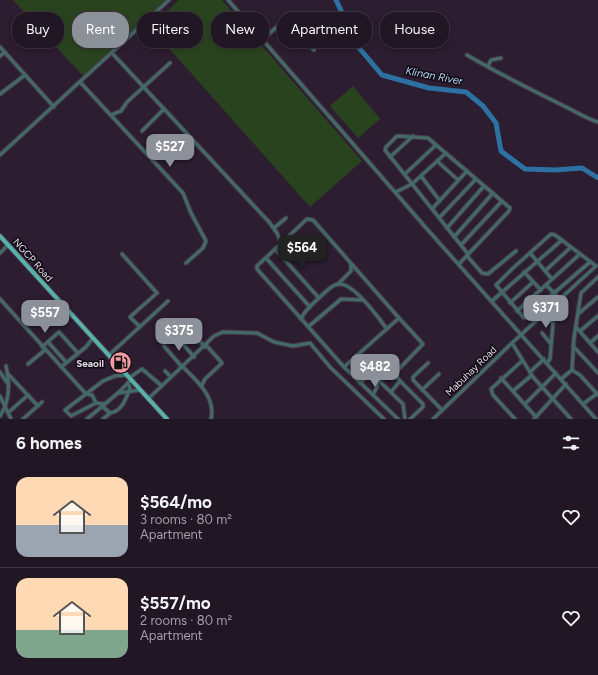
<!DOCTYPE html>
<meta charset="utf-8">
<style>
body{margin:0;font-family:Figtree,sans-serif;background:#291f2c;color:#f1f3f6;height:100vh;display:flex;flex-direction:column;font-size:15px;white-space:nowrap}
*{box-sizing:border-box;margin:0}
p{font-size:13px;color:#a29fa6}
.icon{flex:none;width:22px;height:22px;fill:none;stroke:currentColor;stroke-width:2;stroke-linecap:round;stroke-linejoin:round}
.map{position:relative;height:419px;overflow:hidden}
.side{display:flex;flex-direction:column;background:#211624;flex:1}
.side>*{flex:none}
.hud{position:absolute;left:12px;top:12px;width:574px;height:36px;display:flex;gap:8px}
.price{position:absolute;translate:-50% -34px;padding:0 9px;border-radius:8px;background:#8c9099;color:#fff;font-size:13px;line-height:26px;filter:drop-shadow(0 1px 2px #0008)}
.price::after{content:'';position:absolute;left:50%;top:24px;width:12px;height:9px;margin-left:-6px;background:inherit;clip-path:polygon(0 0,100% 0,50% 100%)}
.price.on{background:#222;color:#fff}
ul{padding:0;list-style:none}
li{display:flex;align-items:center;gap:12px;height:100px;padding:0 16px}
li+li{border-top:1px solid #3e3541}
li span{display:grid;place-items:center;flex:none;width:112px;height:80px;border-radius:12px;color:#555}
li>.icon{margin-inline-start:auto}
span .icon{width:48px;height:48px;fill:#fffc;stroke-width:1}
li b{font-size:17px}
h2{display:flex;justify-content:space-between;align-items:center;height:48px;padding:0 16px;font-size:17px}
.chip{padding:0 14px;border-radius:16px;background:#211624;box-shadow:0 2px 6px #0003,0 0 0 1px #3e3541;font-size:14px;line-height:36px}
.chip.on{background:#8c9099;color:#fff}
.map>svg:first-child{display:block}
.green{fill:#2a431f}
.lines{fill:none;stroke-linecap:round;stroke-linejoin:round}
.river{stroke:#2d71a3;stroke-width:5}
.minor-casing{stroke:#493b4d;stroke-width:5}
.major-casing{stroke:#493b4d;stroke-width:6}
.minor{stroke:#426b66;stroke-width:3}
.major{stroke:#58b2a9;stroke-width:4}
.labels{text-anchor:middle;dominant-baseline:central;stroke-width:3;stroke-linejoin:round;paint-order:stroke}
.street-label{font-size:10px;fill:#e1d8e4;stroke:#100a13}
.poi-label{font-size:10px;font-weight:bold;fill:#e1d8e4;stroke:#100a13;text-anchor:end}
.water-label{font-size:11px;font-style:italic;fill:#b1d3ef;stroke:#100a13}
</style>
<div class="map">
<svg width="598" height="419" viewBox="0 0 598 419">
<rect width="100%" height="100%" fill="#2c1d30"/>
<g class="green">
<polygon points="13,0 166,0 83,76"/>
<polygon points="179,0 222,0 362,161 310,207 150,27"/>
<polygon points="353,86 380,119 358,138 330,106"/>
</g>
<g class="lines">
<polyline class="river" points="336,0 344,17 349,36 382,75 429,88 466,92 483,106 496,123 501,151 525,169 555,170 582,168 598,178"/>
<defs>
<g id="minor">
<polyline points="228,0 427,229 596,419"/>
<path d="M 263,39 L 288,17 C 293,22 312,49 314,50"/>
<polyline points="0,47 54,107"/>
<polyline points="112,53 269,222 277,233 281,243"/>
<path d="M 467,55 C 497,73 530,89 562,105 C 575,111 585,118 598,122"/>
<polyline points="0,56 5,52"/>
<polyline points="488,66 491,60 501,58"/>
<polyline points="80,82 183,193 191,213 206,241 203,248 186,263"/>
<polyline points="0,94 25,75"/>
<polyline points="111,115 121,111 127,102 170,63"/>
<polyline points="142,131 164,109"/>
<polyline points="0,155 169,0"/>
<polyline points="390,157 413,136"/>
<polyline points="437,161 458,180"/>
<polyline points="405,174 436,145"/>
<polyline points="421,176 440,201"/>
<polyline points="396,192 412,184 446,153"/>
<polyline points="432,209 467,171"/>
<polyline points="439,218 476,179"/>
<polyline points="274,228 286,218"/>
<polyline points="447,228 484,186"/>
<polyline points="454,237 493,193"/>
<polyline points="461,245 502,201"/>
<polyline points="275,249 319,298"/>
<polyline points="0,253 8,245"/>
<polyline points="530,253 552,279"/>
<polyline points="122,254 157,293 130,317 140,327"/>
<polyline points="467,256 482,273 488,274 516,251"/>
<polyline points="266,258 310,307"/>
<polyline points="459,264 509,211 510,208 428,138 397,136 386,147 385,150 468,254"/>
<polyline points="545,271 571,247"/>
<polyline points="524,272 541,290"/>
<polyline points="338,284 351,271 351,265"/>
<polyline points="546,285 554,293 590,262"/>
<polyline points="0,299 86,394 92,395 96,403 104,404"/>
<polyline points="492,301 562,240"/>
<polyline points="510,303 533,282"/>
<polyline points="517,311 580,254"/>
<polyline points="545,312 553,324 550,359 547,363"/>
<polyline points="578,314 598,297"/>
<path d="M 301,319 C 305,309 314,303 321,296 C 326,292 332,284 339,284 C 353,282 379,318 387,329"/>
<polyline points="308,327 341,299 363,300"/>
<polyline points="576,327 598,352"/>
<polyline points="580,331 598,316"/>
<polyline points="542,333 551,344"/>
<polyline points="48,342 66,362"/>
<polyline points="512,343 533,377 571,419"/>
<polyline points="590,343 598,336"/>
<polyline points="164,346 182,367"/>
<polyline points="573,346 598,373"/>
<polyline points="42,347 59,332 77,352"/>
<polyline points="109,355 168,301"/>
<polyline points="356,356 363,359 375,369"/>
<polyline points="194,357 177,337 176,334 185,327 187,327 205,347"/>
<polyline points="428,363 413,377 413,380 442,410"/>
<polyline points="28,364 45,350"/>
<polyline points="61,367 86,347 93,338"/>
<path d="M 183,367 C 197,381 216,397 211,419"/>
<polyline points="344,367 399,318 313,220 307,219 257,266 257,269 344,367 398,419"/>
<polyline points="572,370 580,375 598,395"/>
<polyline points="165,371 171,377"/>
<polyline points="0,372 8,384"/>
<polyline points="530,372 544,359"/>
<polyline points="371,373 403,404 405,419"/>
<polyline points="8,374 38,406"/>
<polyline points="129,378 142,369 162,386"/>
<polyline points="501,378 536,417"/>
<polyline points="561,379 572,370 574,338 581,293 598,277"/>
<polyline points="400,381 423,404 423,407 410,419"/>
<polyline points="360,383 381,364 384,365 394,375"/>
<polyline points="202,385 205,379 222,363 206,345"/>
<polyline points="422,390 439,374"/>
<polyline points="513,391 532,375"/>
<polyline points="391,392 400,381 395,373 423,344 399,318"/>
<polyline points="118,393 128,383"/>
<polyline points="373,395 377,387 377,380"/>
<polyline points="0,396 11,419"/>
<polyline points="148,399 214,336 223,332 257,333 274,342 293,346 310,343 330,367 384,419"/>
<polyline points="96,403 71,416 65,410 103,381 115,376 127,375"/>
<polyline points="525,404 556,373"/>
<polyline points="583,404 598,393"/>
<path d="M 102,406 L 110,413 C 122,411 126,399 130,388 L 128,383 L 131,380"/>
<polyline points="9,412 28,395"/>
<path d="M 0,416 C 10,401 10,383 6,366"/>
<polyline points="23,419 42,402"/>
<polyline points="87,419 118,393 140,390"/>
<polyline points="103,419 110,413"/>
<polyline points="433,419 512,343 596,266 555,235 551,234 512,269 496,285 524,318 554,293 559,299"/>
<polyline points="515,419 493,395 491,389 522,361"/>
<polyline points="534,419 566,384"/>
</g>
<polyline id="major" points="0,236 167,419"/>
</defs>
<use href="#minor" class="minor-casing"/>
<use href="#major" class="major-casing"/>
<use href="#minor" class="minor"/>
<use href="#major" class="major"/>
</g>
<defs>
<symbol id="fuel-disc" viewBox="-11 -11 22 22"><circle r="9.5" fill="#f49aa2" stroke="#100a13"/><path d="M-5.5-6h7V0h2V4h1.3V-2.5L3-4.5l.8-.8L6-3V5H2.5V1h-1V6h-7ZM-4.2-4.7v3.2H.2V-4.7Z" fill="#111"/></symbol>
</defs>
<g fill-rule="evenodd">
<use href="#fuel-disc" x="108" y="350" width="25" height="25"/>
</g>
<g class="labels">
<g class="street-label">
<text transform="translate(33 260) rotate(48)">NGCP Road</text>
<text transform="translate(471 371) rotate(-44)">Mabuhay Road</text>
</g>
<g class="poi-label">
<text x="104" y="363">Seaoil</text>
</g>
<g class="water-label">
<text transform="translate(434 76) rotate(11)">Klinan River</text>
</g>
</g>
</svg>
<b class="price" style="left:170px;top:168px">$527</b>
<b class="price on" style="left:302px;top:269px">$564</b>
<b class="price" style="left:546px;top:329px">$371</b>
<b class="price" style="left:45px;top:334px">$557</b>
<b class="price" style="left:179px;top:352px">$375</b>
<b class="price" style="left:375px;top:388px">$482</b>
<div class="hud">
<a class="chip">Buy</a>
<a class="chip on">Rent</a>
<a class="chip">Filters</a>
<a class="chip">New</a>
<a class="chip">Apartment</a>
<a class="chip">House</a>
</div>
</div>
<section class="side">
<h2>6 homes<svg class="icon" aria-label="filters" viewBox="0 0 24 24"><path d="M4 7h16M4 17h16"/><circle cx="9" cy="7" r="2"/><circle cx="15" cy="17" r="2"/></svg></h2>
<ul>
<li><span style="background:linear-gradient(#ffd9b3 60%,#9aa5b1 0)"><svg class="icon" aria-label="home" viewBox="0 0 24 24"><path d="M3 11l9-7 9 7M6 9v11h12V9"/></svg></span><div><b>$564/mo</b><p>3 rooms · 80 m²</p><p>Apartment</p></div><svg class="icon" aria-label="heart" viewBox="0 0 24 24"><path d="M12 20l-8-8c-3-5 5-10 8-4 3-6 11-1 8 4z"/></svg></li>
<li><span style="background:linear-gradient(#ffd9b3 65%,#7fa58c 0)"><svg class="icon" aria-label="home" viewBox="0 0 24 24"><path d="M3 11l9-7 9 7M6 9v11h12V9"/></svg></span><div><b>$557/mo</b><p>2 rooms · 80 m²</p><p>Apartment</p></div><svg class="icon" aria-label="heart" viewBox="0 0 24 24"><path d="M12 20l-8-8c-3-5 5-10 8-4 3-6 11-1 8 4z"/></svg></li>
</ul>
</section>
